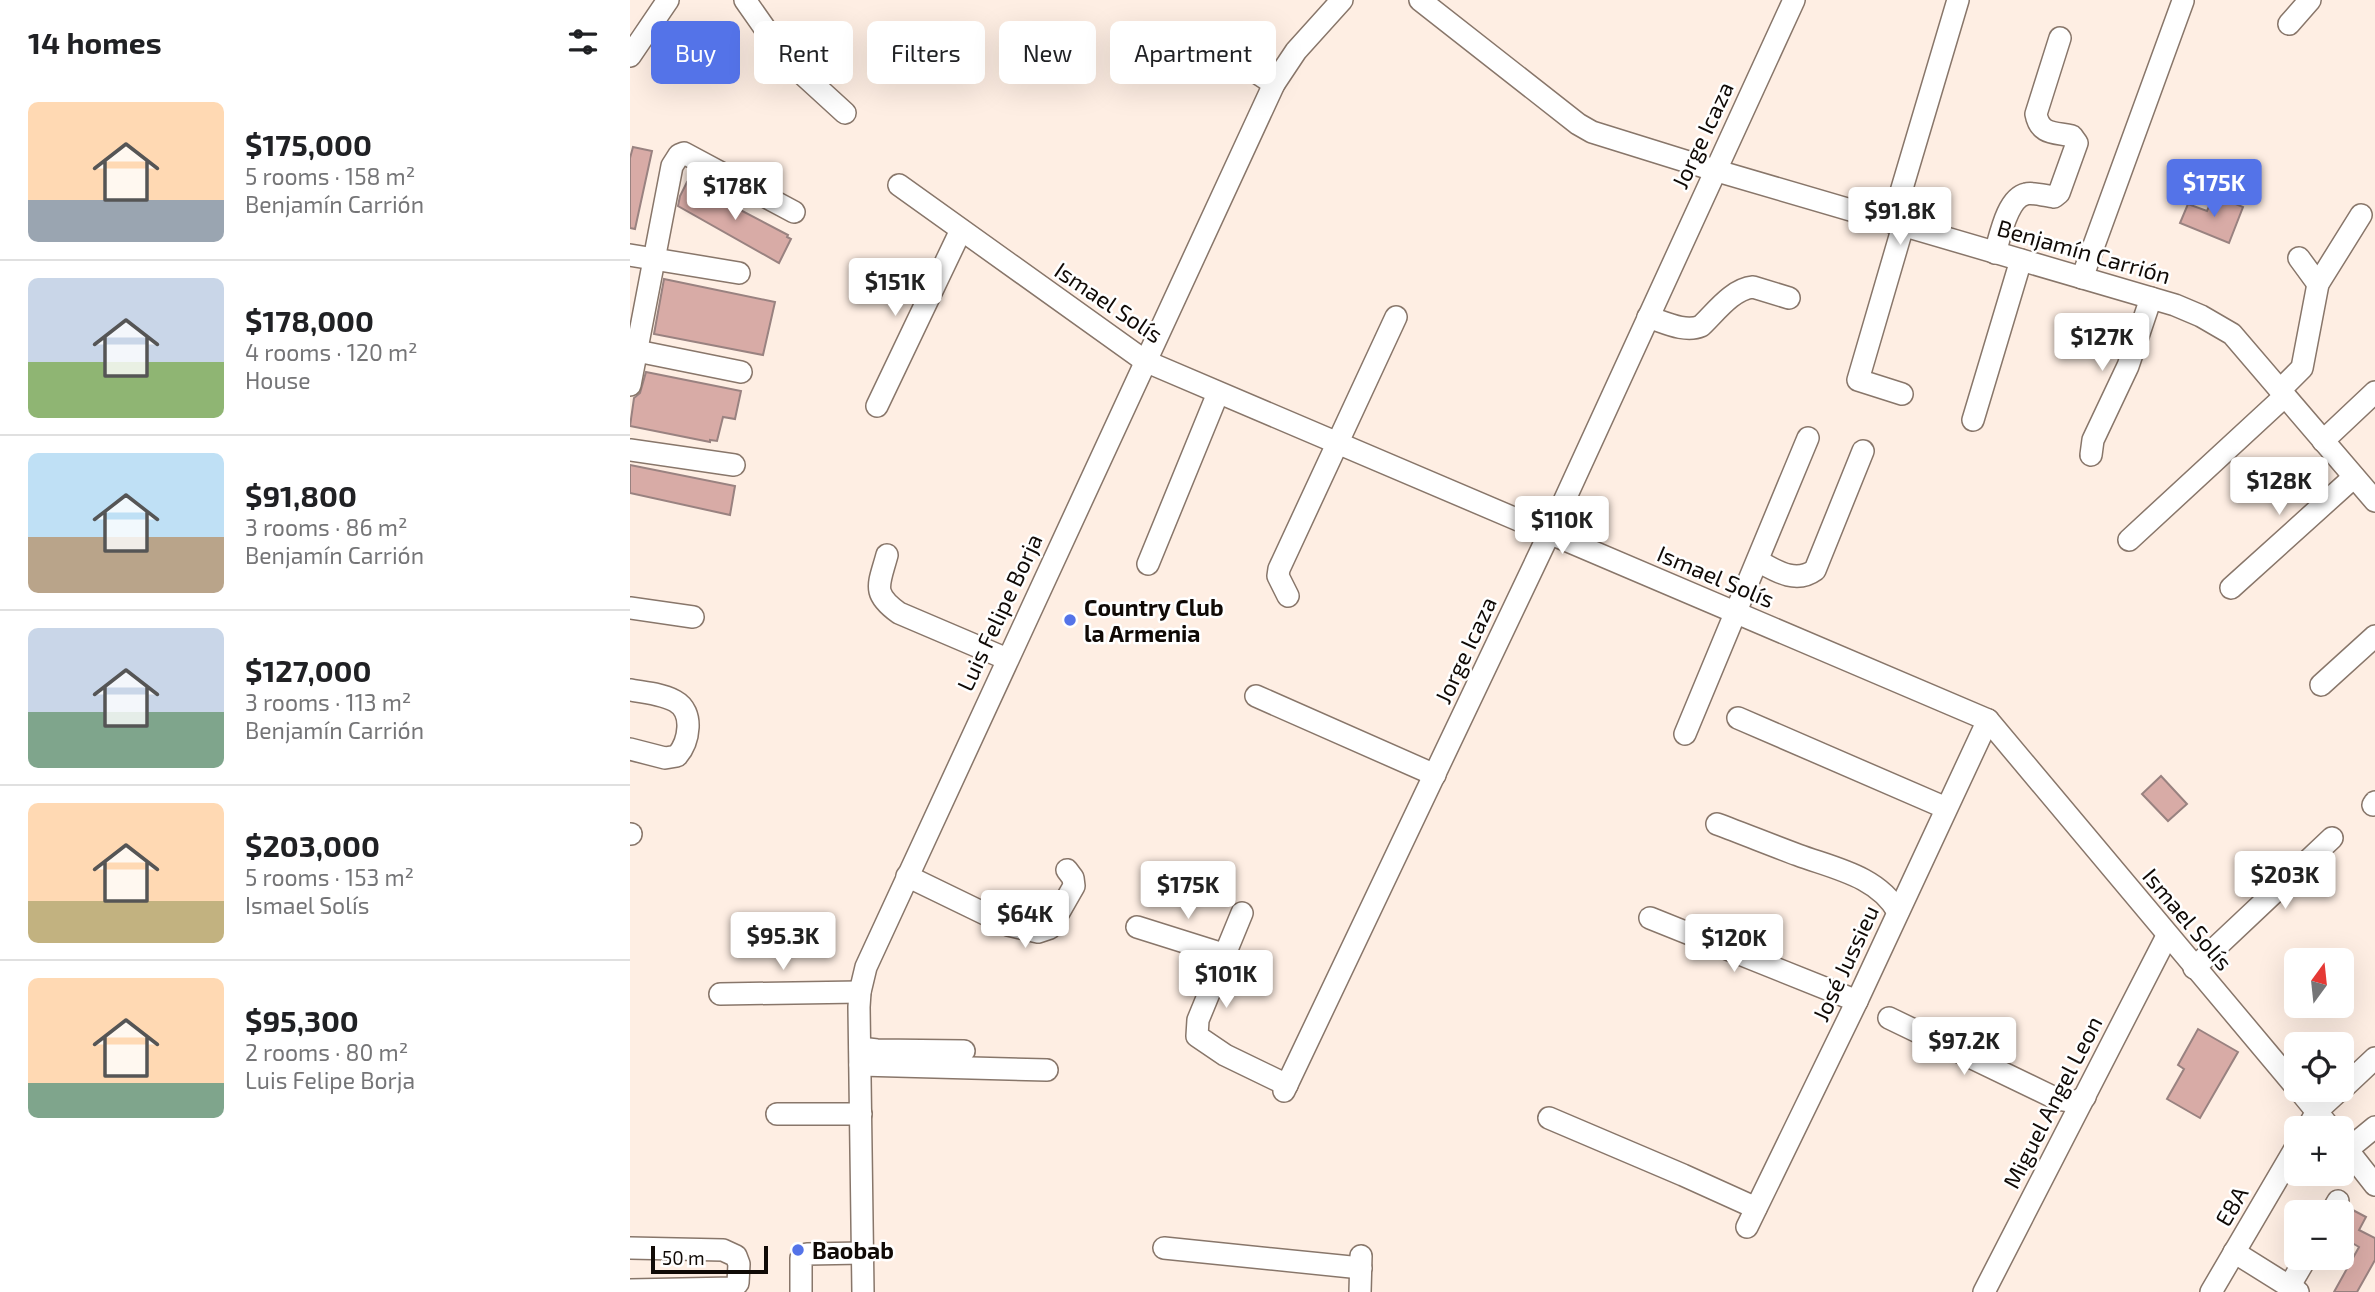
<!DOCTYPE html>
<meta charset="utf-8">
<style>
body{margin:0;font-family:"Exo 2",sans-serif;background:#f2f2f2;color:#202124;height:100vh;display:flex;flex-direction:column;font-size:26px;white-space:nowrap}
*{box-sizing:border-box;margin:0}
p{font-size:23px;color:#757577}
.icon{flex:none;width:38px;height:38px;fill:none;stroke:currentColor;stroke-width:2;stroke-linecap:round;stroke-linejoin:round}
.map{position:relative;flex:1;overflow:hidden}
.side{display:flex;flex-direction:column;background:#fff;width:630px}
.side>*{flex:none}
.top-card{position:absolute;left:21px;top:21px;width:665px;height:63px;display:flex;gap:14px}
.needle{width:46px;rotate:15deg}
.fabs{position:absolute;left:1654px;top:948px;display:grid;gap:14px}
.fabs a{display:grid;place-items:center;width:70px;height:70px;border-radius:10px;background:#fff;box-shadow:0 7px 28px #0002;font-size:35px}
.scale{position:absolute;left:21px;bottom:18px;width:117px;box-sizing:border-box;padding-left:7px;border:4px solid #100a06;border-top:0;font-size:19px;line-height:24px;white-space:nowrap;color:#100a06;-webkit-text-stroke:5px #fff;paint-order:stroke}
.price{position:absolute;translate:-50% -60px;padding:0 16px;border-radius:7px;background:#fff;color:#222;font-size:23px;line-height:46px;filter:drop-shadow(0 2px 4px #0008)}
.price::after{content:'';position:absolute;left:50%;top:42px;width:21px;height:16px;margin-left:-10px;background:inherit;clip-path:polygon(0 0,100% 0,50% 100%)}
.price.active{background:#5473e8;color:#fff}
ul{padding:0;list-style:none}
li{display:flex;align-items:center;gap:21px;height:175px;padding:0 28px}
li+li{border-top:2px solid #e0e0e0}
li span{display:grid;place-items:center;flex:none;width:196px;height:140px;border-radius:10px;color:#555}
li>.icon{margin-inline-start:auto}
span .icon{width:84px;height:84px;fill:#fffc;stroke-width:1}
li b{font-size:30px}
h2{display:flex;justify-content:space-between;align-items:center;height:84px;padding:0 28px;font-size:30px}
.chip{padding:0 24px;border-radius:10px;background:#fff;box-shadow:0 7px 28px #0002;font-size:24px;line-height:63px}
.chip.active{background:#5473e8;color:#fff}
main{display:flex;flex:1;min-height:0}
.map>svg:first-child{display:block}
.building{fill:#d8aba6;stroke:#998280;stroke-width:2}
.lines{fill:none;stroke-linecap:round;stroke-linejoin:round}
.minor-casing{stroke:#88766a;stroke-width:24}
.minor{stroke:#fff;stroke-width:21}
.poi-dot{fill:#5473e8;stroke:#fff;stroke-width:2.5}
.labels{text-anchor:middle;dominant-baseline:central;stroke-width:5;stroke-linejoin:round;paint-order:stroke}
.street-label{font-size:23px;fill:#100a06;stroke:#fff}
.poi-label{font-size:23px;font-weight:bold;fill:#100a06;stroke:#fff;text-anchor:start}
</style>
<main>
<section class="side">
<h2>14 homes<svg class="icon" aria-label="filters" viewBox="0 0 24 24"><path d="M4 7h16M4 17h16"/><circle cx="9" cy="7" r="2"/><circle cx="15" cy="17" r="2"/></svg></h2>
<ul>
<li><span style="background:linear-gradient(#ffd9b3 70%,#9aa5b1 0)"><svg class="icon" aria-label="home" viewBox="0 0 24 24"><path d="M3 11l9-7 9 7M6 9v11h12V9"/></svg></span><div><b>$175,000</b><p>5 rooms · 158 m²</p><p>Benjamín Carrión</p></div></li>
<li><span style="background:linear-gradient(#c9d6e8 60%,#8fb573 0)"><svg class="icon" aria-label="home" viewBox="0 0 24 24"><path d="M3 11l9-7 9 7M6 9v11h12V9"/></svg></span><div><b>$178,000</b><p>4 rooms · 120 m²</p><p>House</p></div></li>
<li><span style="background:linear-gradient(#bfe0f5 60%,#b9a48a 0)"><svg class="icon" aria-label="home" viewBox="0 0 24 24"><path d="M3 11l9-7 9 7M6 9v11h12V9"/></svg></span><div><b>$91,800</b><p>3 rooms · 86 m²</p><p>Benjamín Carrión</p></div></li>
<li><span style="background:linear-gradient(#c9d6e8 60%,#7fa58c 0)"><svg class="icon" aria-label="home" viewBox="0 0 24 24"><path d="M3 11l9-7 9 7M6 9v11h12V9"/></svg></span><div><b>$127,000</b><p>3 rooms · 113 m²</p><p>Benjamín Carrión</p></div></li>
<li><span style="background:linear-gradient(#ffd9b3 70%,#c2b280 0)"><svg class="icon" aria-label="home" viewBox="0 0 24 24"><path d="M3 11l9-7 9 7M6 9v11h12V9"/></svg></span><div><b>$203,000</b><p>5 rooms · 153 m²</p><p>Ismael Solís</p></div></li>
<li><span style="background:linear-gradient(#ffd9b3 75%,#7fa58c 0)"><svg class="icon" aria-label="home" viewBox="0 0 24 24"><path d="M3 11l9-7 9 7M6 9v11h12V9"/></svg></span><div><b>$95,300</b><p>2 rooms · 80 m²</p><p>Luis Felipe Borja</p></div></li>
</ul>
</section>
<div class="map">
<svg width="1745" height="1292" viewBox="0 0 1745 1292">
<rect width="100%" height="100%" fill="#feeee3"/>
<g class="building">
<polygon points="3,147 22,151 5,229 0,228 0,158"/>
<polygon points="57,182 158,235 157,237 161,239 149,263 48,206 50,196"/>
<polygon points="1584,195 1613,207 1599,243 1550,223 1558,204 1577,211"/>
<polygon points="34,279 145,302 133,355 24,334"/>
<polygon points="16,372 111,391 105,419 93,417 87,441 80,440 80,442 0,426 4,398 10,393"/>
<polygon points="0,465 105,486 100,515 0,493"/>
<polygon points="1531,776 1557,804 1538,821 1512,794"/>
<polygon points="1568,1029 1608,1052 1570,1118 1537,1099 1554,1069 1548,1065"/>
<polygon points="1719,1208 1736,1217 1729,1230 1745,1238 1745,1260 1727,1292 1704,1292 1729,1247 1712,1237 1712,1221"/>
</g>
<g class="lines">
<defs>
<g id="minor">
<polyline points="115,0 157,60 215,113"/>
<polyline points="790,0 948,124 962,132 1084,170 1545,305 1571,316 1602,334 1745,501"/>
<polyline points="1659,24 1680,0"/>
<polyline points="0,56 38,0"/>
<polyline points="601,56 644,84"/>
<polyline points="269,185 515,361 1358,720 1666,1087"/>
<polyline points="1262,222 1328,0"/>
<path d="M 1365,253 C 1370,237 1377,198 1396,194 C 1403,192 1416,196 1424,197 L 1429,193 L 1447,143 L 1442,136 C 1424,132 1410,135 1406,114 L 1430,38"/>
<polyline points="0,255 109,273"/>
<polyline points="1669,258 1688,284"/>
<polyline points="1452,278 1553,1"/>
<path d="M 1018,317 C 1034,322 1055,333 1071,326 C 1085,313 1102,289 1123,287 L 1159,298"/>
<polyline points="7,351 111,372"/>
<polyline points="0,385 42,166 49,155 54,153 164,212"/>
<polyline points="1650,390 1672,368 1688,284 1731,215"/>
<polyline points="1272,394 1228,380 1273,226"/>
<polyline points="247,406 331,230"/>
<polyline points="1343,420 1391,260"/>
<polyline points="1693,441 1745,392"/>
<polyline points="0,450 104,465"/>
<polyline points="1461,455 1463,440 1498,366 1521,298"/>
<polyline points="1499,540 1655,396"/>
<path d="M 257,555 C 249,585 241,593 269,613 L 377,659"/>
<path d="M 1128,561 C 1146,571 1166,584 1185,570 L 1233,451"/>
<polyline points="518,564 588,393"/>
<polyline points="1601,588 1724,477"/>
<polyline points="658,596 648,576 649,569 766,317"/>
<polyline points="0,608 63,617"/>
<polyline points="1691,685 1745,636"/>
<path d="M 0,690 C 14,692 32,694 45,701 C 65,712 59,742 47,756 L 35,758 L 0,749"/>
<polyline points="626,696 805,775"/>
<polyline points="1108,718 1316,808"/>
<polyline points="1055,734 1178,438"/>
<polyline points="1743,805 1745,802"/>
<path d="M 1087,824 C 1114,834 1141,845 1168,855 C 1203,868 1248,876 1268,912"/>
<polyline points="0,834 1,834"/>
<polyline points="277,876 378,925 408,932 420,928 444,886 443,878 437,870"/>
<polyline points="612,913 568,1020 567,1036 595,1055 657,1085"/>
<polyline points="1020,918 1227,1001"/>
<polyline points="507,927 596,955"/>
<polyline points="1564,968 1702,838"/>
<polyline points="90,994 230,992"/>
<polyline points="1259,1018 1427,1099 1445,1102 1455,1097"/>
<polyline points="230,1048 247,1050 334,1051"/>
<polyline points="230,1065 417,1070"/>
<polyline points="1712,1089 1745,1058"/>
<polyline points="1669,1090 1701,1129"/>
<polyline points="654,1091 919,534 1164,0"/>
<polyline points="147,1114 231,1114"/>
<polyline points="919,1118 1053,1175 1126,1208"/>
<polyline points="1677,1129 1687,1111 1710,1090"/>
<polyline points="1712,1143 1745,1185"/>
<polyline points="1717,1150 1745,1127"/>
<polyline points="1701,1213 1708,1201"/>
<polyline points="1117,1227 1227,1001 1358,720"/>
<polyline points="0,1248 93,1250 106,1256 109,1264 108,1283 103,1288 0,1290"/>
<polyline points="534,1248 731,1268"/>
<polyline points="1604,1252 1668,1292"/>
<polyline points="1659,1287 1676,1258"/>
<polyline points="171,1292 171,1258 177,1254 233,1253"/>
<polyline points="233,1292 229,1007 230,992 236,967 644,84 666,51 712,0"/>
<polyline points="730,1292 731,1256"/>
<polyline points="1354,1292 1537,936"/>
<polyline points="1581,1292 1666,1147"/>
</g>
</defs>
<use href="#minor" class="minor-casing"/>
<use href="#minor" class="minor"/>
</g>
<g class="poi-dot">
<circle cx="440" cy="620" r="7"/>
<circle cx="168" cy="1250" r="7"/>
</g>
<g class="labels">
<g class="street-label">
<text transform="translate(1072 135) rotate(-65)">Jorge Icaza</text>
<text transform="translate(1454 251) rotate(16)">Benjamín Carrión</text>
<text transform="translate(479 302) rotate(34)">Ismael Solís</text>
<text transform="translate(1086 576) rotate(23)">Ismael Solís</text>
<text transform="translate(369 612) rotate(-65)">Luis Felipe Borja</text>
<text transform="translate(835 650) rotate(-65)">Jorge Icaza</text>
<text transform="translate(1558 919) rotate(50)">Ismael Solís</text>
<text transform="translate(1215 963) rotate(-65)">José Jussieu</text>
<text transform="translate(1422 1102) rotate(-63)">Miguel Angel Leon</text>
<text transform="translate(1601 1206) rotate(-60)">E8A</text>
</g>
<g class="poi-label">
<text x="454" y="607">Country Club<tspan x="454" dy="26">la Armenia</tspan></text>
<text x="182" y="1250">Baobab</text>
</g>
</g>
</svg>
<div class="fabs">
<a><svg class="needle" viewBox="-14 -14 28 28"><path d="M0-13l5 13h-10z" fill="#e53935"/><path d="M0 13l5-13h-10z" fill="#757577"/></svg></a>
<a><svg class="icon" aria-label="locate" viewBox="0 0 24 24"><circle cx="12" cy="12" r="6"/><path d="M12 2v4M12 18v4M2 12h4M18 12h4"/></svg></a>
<a>+</a>
<a>−</a>
</div>
<div class="scale">50 m</div>
<b class="price active" style="left:1584px;top:219px">$175K</b>
<b class="price" style="left:105px;top:222px">$178K</b>
<b class="price" style="left:1270px;top:247px">$91.8K</b>
<b class="price" style="left:265px;top:318px">$151K</b>
<b class="price" style="left:1472px;top:373px">$127K</b>
<b class="price" style="left:1649px;top:517px">$128K</b>
<b class="price" style="left:932px;top:556px">$110K</b>
<b class="price" style="left:1655px;top:911px">$203K</b>
<b class="price" style="left:558px;top:921px">$175K</b>
<b class="price" style="left:395px;top:950px">$64K</b>
<b class="price" style="left:153px;top:972px">$95.3K</b>
<b class="price" style="left:1104px;top:974px">$120K</b>
<b class="price" style="left:596px;top:1010px">$101K</b>
<b class="price" style="left:1334px;top:1077px">$97.2K</b>
<div class="top-card">
<a class="chip active">Buy</a>
<a class="chip">Rent</a>
<a class="chip">Filters</a>
<a class="chip">New</a>
<a class="chip">Apartment</a>
</div>
</div>
</main>
